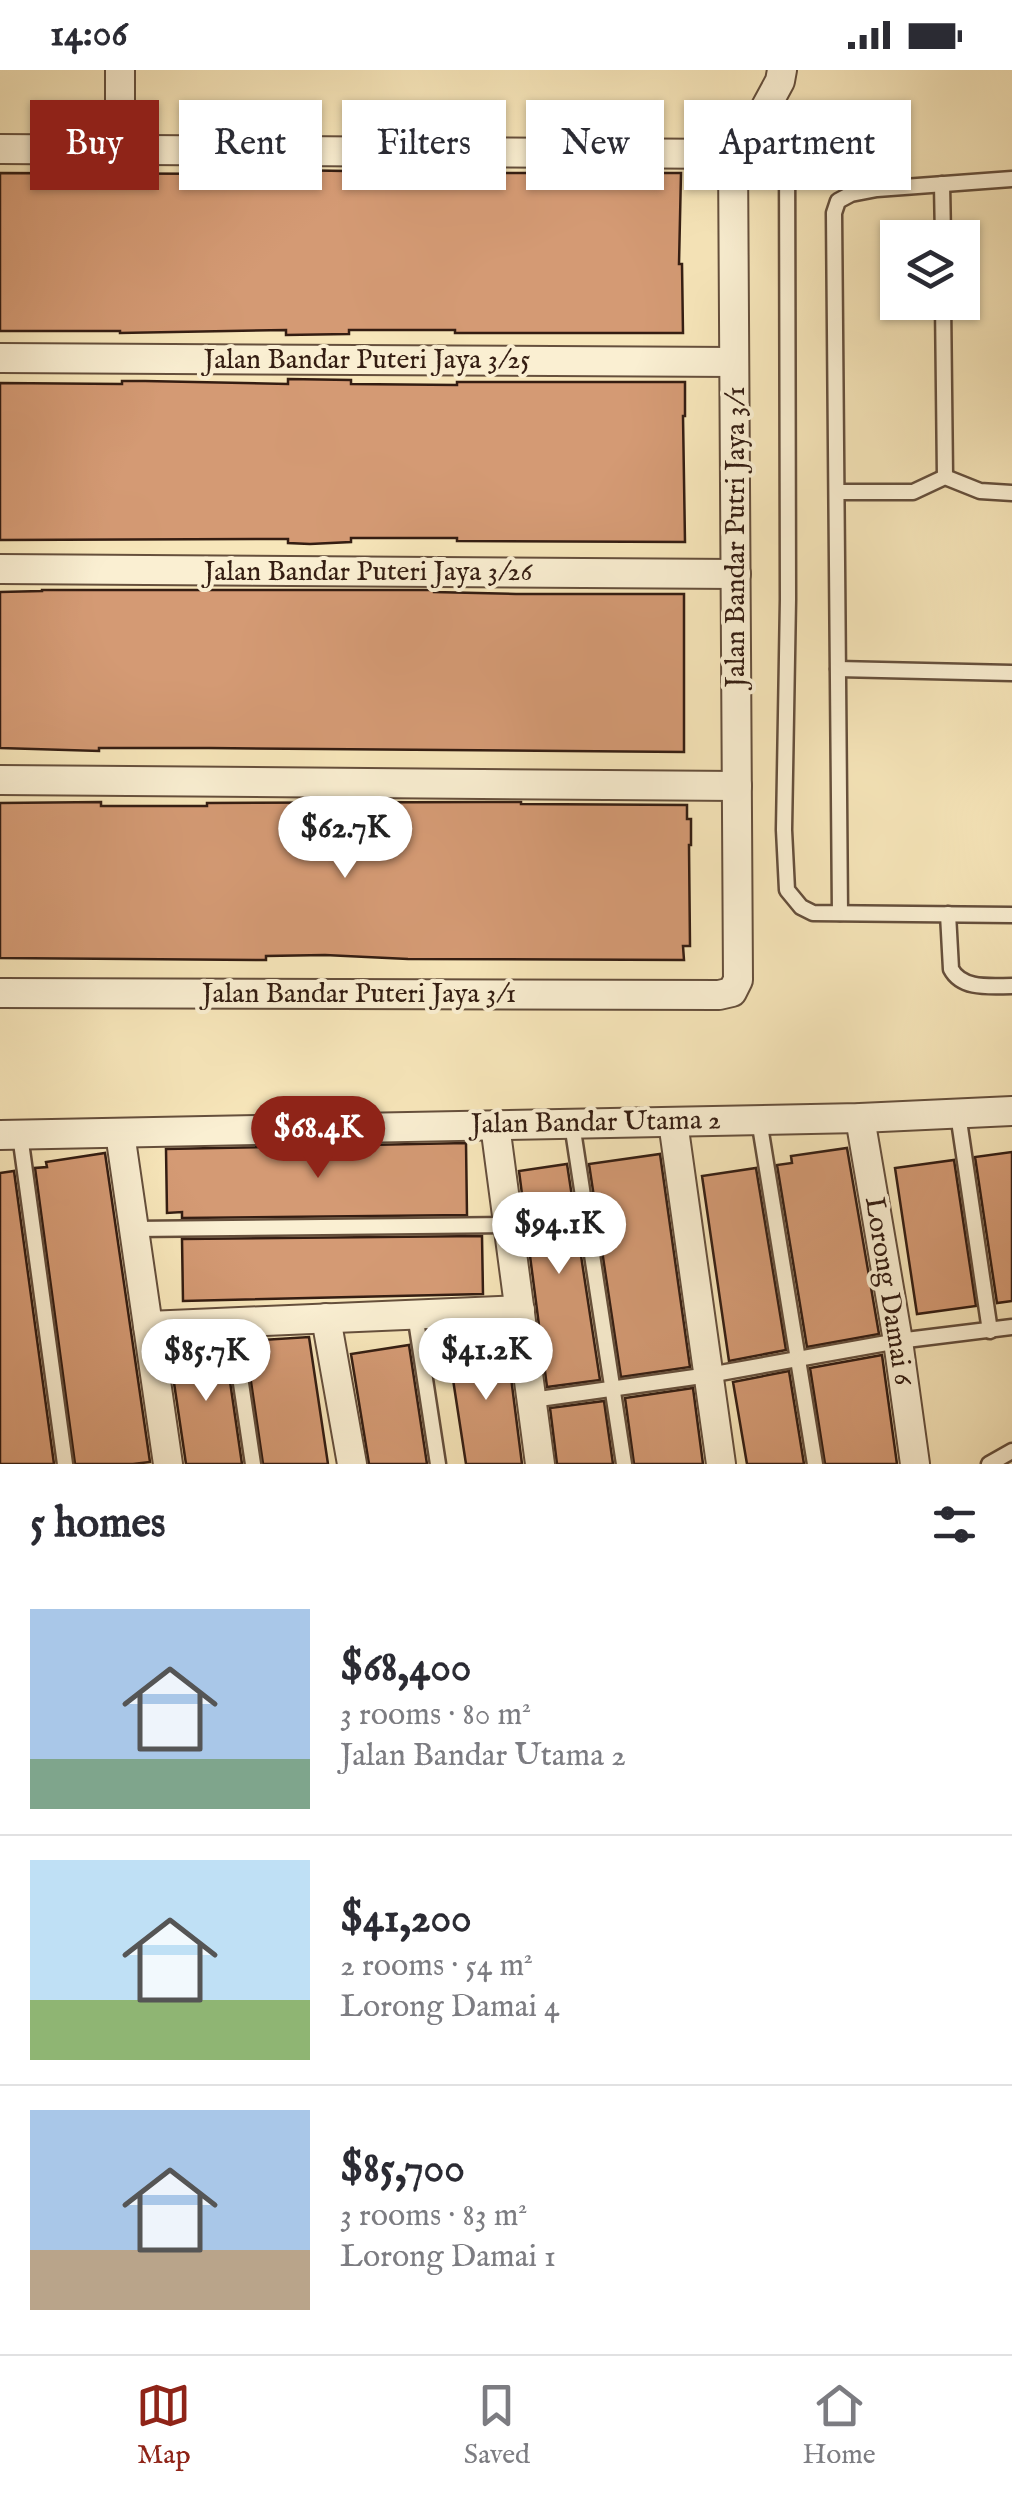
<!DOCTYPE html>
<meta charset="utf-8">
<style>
body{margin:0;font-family:"IM FELL English",serif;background:#f7f7f7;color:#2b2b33;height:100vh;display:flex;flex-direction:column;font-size:38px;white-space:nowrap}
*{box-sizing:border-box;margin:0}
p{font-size:32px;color:#7c7c81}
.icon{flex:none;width:55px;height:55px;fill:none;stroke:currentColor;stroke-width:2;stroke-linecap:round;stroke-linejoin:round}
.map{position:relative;height:1394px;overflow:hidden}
.drawer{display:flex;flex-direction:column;background:#fff;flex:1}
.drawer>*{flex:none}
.top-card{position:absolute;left:30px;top:30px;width:952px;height:90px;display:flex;gap:20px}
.fabs{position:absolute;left:880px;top:150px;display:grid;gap:20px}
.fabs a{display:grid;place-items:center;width:100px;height:100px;border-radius:0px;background:#fff;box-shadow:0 2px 8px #0004;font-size:50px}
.price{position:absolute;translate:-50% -85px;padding:0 22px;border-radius:35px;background:#fff;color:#222;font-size:32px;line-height:65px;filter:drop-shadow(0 2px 5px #0008)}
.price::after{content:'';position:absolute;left:50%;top:60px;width:30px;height:22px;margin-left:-15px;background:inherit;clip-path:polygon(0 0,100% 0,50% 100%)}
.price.on{background:#8f2418;color:#fff}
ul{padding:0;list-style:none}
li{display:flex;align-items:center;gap:30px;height:250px;padding:0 30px}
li+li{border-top:2px solid #e1e1e2}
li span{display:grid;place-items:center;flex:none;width:280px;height:200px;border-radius:0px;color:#555}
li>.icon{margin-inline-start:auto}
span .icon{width:120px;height:120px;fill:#fffc;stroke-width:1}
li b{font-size:42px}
h2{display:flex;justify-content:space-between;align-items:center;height:120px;padding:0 30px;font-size:42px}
.tag{padding:0 35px;border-radius:0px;background:#fff;box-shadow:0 2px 8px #0004;font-size:35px;line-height:90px}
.tag.on{background:#8f2418;color:#fff}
.status{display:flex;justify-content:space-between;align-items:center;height:70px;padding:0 50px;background:#fff;direction:ltr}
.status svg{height:28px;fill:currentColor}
.menu{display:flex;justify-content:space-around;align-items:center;height:140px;border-top:2px solid #e1e1e2;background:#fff;font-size:28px;color:#7c7c81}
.menu a{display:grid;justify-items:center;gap:5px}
.menu .on{color:#8f2418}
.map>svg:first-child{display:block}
.building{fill:#d49a74;stroke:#341d12;stroke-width:2.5}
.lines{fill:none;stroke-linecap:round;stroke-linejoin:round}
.lane-casing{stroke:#654f3c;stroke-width:19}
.street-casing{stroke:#654f3c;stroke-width:32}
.lane{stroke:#faefd2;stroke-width:14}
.street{stroke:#faefd2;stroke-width:28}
.labels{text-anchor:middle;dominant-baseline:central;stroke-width:8;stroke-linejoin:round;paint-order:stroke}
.street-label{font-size:28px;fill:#341d12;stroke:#faefd2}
</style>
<div class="status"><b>14:06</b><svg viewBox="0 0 49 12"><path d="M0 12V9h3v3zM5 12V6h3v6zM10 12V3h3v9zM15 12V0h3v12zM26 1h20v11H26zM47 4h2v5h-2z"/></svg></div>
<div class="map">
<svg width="1012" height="1394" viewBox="0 0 1012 1394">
<rect width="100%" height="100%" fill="#f7e6ba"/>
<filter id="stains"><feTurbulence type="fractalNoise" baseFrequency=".002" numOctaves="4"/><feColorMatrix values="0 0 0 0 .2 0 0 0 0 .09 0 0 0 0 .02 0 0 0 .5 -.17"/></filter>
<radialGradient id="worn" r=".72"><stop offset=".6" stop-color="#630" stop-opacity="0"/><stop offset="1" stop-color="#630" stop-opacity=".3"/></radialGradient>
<g class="building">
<polygon points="283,100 346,101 346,104 394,106 452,106 452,103 681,103 679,194 682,194 683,263 455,263 455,260 349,260 349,264 286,265 286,260 120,263 120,261 0,261 0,103 283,104"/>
<polygon points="288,309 351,310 351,314 457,315 457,312 685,312 685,346 683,346 685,472 457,471 457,468 351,468 351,472 310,474 288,473 288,469 0,470 0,313 122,314 122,311 145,311 288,314"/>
<polygon points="42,520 434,520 434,522 516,524 684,524 684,682 209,678 99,678 99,681 0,678 0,522 42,521"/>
<polygon points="101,732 101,736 207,736 207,733 487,732 521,732 521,734 687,735 687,749 691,749 691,775 689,775 690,876 683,876 684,890 408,889 325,885 266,886 266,890 0,888 0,733"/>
<polygon points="466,1073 467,1145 182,1148 182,1142 167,1143 166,1079"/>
<polygon points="847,1078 879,1264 807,1277 777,1095 792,1093 791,1086"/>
<polygon points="1012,1082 1012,1231 997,1233 975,1087"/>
<polygon points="105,1083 150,1392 133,1394 75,1394 35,1098 47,1097 46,1092"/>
<polygon points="660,1084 690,1297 621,1307 589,1094"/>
<polygon points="954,1090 976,1236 917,1244 895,1098"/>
<polygon points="567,1094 600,1310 547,1317 519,1101"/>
<polygon points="756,1098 786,1280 729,1291 702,1106"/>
<polygon points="14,1101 54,1394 0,1394 0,1103"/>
<polygon points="482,1166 483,1224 183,1231 182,1169"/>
<polygon points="309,1267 328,1394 263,1394 245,1271"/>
<polygon points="506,1268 522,1394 466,1394 448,1277"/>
<polygon points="224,1270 242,1394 186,1394 169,1279"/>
<polygon points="409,1275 427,1394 369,1394 351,1284"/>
<polygon points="882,1285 897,1394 825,1394 810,1298"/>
<polygon points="789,1301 804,1394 747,1394 733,1312"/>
<polygon points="693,1318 703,1394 634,1394 625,1328"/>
<polygon points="604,1331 613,1394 557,1394 550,1338"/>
</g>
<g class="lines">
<defs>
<g id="lane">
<polyline points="766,36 782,51 787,67 788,529 784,760 787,820 801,837 813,843 1012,845"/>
<polyline points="942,114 943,168"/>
<polyline points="943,232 945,407"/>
<polyline points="837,422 913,422 945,407 980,421 1012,423"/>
<polyline points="838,599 1012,603"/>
<polyline points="840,843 834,143 838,131 851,124 877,119 1012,109"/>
<path d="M 948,844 L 951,899 C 962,920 991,916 1012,916"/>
<polyline points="958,1044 990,1261"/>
<polyline points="759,1050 815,1394"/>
<polyline points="572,1054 624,1394"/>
<polyline points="20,1065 65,1394"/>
<polyline points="134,1159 509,1155"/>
<polyline points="415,1244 438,1394"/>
<polyline points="232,1253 253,1394"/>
<polyline points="532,1330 709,1305 898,1271 1012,1257"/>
<polyline points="989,1394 1012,1381"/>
</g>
<g id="street">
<polyline points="120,0 120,80"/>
<polyline points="0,79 733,84"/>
<polyline points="0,288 734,292"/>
<polyline points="0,499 736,504"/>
<polyline points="0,710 737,716"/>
<polyline points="0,923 719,925 732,922 738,910 733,84 748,70 780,11 782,0"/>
<polyline points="860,1048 898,1271 915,1394"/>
<polyline points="673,1052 721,1394"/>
<polyline points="495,1055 540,1394"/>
<polyline points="120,1063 168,1394"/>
<polyline points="0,1065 860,1048 1012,1041"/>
<polyline points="326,1248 352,1394"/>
<polyline points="148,1256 520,1240"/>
</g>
</defs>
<use href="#lane" class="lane-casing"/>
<use href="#street" class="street-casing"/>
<use href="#lane" class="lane"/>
<use href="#street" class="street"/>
</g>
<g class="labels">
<g class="street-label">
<text x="367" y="290">Jalan Bandar Puteri Jaya 3/25</text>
<text transform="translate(736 467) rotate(-90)">Jalan Bandar Putri Jaya 3/1</text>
<text x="368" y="502">Jalan Bandar Puteri Jaya 3/26</text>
<text x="359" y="924">Jalan Bandar Puteri Jaya 3/1</text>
<text transform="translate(596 1053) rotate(-1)">Jalan Bandar Utama 2</text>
<text transform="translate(888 1221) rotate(81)">Lorong Damai 6</text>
</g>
</g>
<rect width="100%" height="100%" filter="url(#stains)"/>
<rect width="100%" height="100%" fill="url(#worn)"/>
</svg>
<div class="fabs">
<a><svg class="icon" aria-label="layers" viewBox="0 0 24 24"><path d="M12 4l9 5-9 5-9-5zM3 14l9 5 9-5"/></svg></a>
</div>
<b class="price" style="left:345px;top:811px">$62.7K</b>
<b class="price on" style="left:318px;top:1111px">$68.4K</b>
<b class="price" style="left:559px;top:1207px">$94.1K</b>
<b class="price" style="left:486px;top:1333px">$41.2K</b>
<b class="price" style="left:206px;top:1334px">$85.7K</b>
<div class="top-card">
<a class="tag on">Buy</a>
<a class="tag">Rent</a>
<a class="tag">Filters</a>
<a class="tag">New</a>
<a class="tag">Apartment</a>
</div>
</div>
<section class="drawer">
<h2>5 homes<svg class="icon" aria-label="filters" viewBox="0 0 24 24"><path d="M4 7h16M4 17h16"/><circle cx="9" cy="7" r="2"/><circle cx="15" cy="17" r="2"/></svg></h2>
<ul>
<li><span style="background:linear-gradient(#a9c7e8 75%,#7fa58c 0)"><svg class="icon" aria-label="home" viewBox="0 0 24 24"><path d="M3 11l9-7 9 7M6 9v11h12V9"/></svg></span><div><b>$68,400</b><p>3 rooms · 80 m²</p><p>Jalan Bandar Utama 2</p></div></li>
<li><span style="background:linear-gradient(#bfe0f5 70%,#8fb573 0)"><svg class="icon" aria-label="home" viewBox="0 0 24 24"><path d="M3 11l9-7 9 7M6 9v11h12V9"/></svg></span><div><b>$41,200</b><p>2 rooms · 54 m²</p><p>Lorong Damai 4</p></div></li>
<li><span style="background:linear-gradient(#a9c7e8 70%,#b9a48a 0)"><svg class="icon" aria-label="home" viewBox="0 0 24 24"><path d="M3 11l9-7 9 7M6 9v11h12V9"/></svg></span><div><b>$85,700</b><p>3 rooms · 83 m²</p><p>Lorong Damai 1</p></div></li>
</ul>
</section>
<nav class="menu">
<a class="on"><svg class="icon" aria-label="map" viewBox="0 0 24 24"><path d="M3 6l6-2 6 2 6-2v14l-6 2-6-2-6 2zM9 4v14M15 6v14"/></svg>Map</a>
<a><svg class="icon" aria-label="saved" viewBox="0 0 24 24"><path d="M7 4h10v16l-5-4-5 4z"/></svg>Saved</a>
<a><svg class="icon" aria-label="home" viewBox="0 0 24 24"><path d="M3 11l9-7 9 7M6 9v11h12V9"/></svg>Home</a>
</nav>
